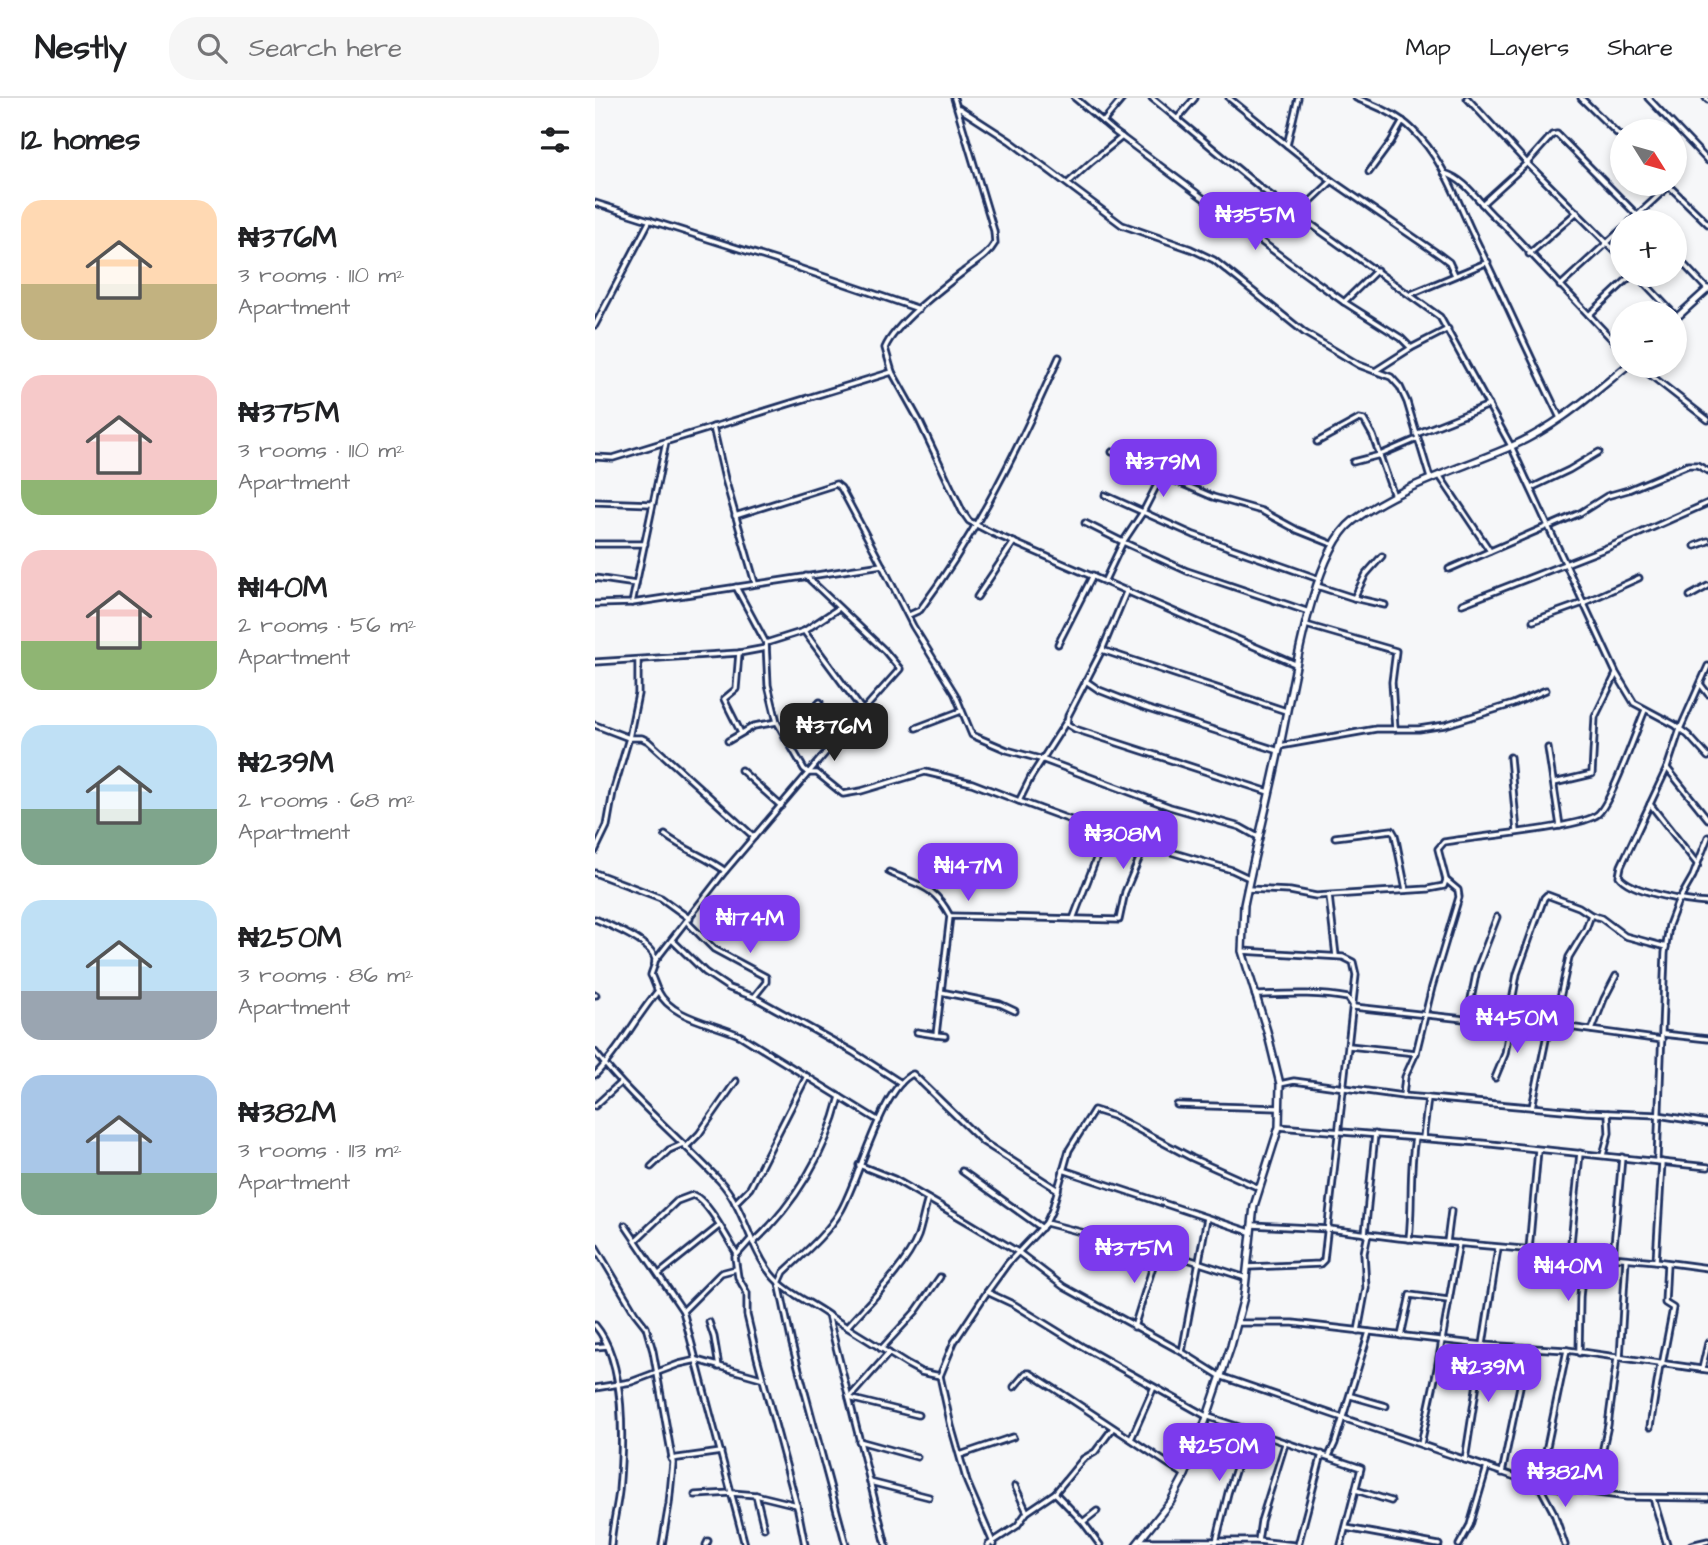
<!DOCTYPE html>
<meta charset="utf-8">
<style>
body{margin:0;font-family:"Architects Daughter",sans-serif;background:#f6f6f6;color:#202124;height:100vh;display:flex;flex-direction:column;font-size:26px;white-space:nowrap}
*{box-sizing:border-box;margin:0}
p{font-size:23px;color:#757577}
.icon{flex:none;width:38px;height:38px;fill:none;stroke:currentColor;stroke-width:2;stroke-linecap:round;stroke-linejoin:round}
.map{position:relative;flex:1;overflow:hidden}
.sheet{display:flex;flex-direction:column;background:#fff;width:595px}
.sheet>*{flex:none}
.needle{width:46px;rotate:127deg}
.controls{position:absolute;left:1015px;top:21px;display:grid;gap:14px}
.controls a{display:grid;place-items:center;width:77px;height:77px;border-radius:50%;background:#fff;box-shadow:0 4px 10px #0003;font-size:35px}
.price{position:absolute;translate:-50% -60px;padding:0 16px;border-radius:14px;background:#7c3aed;color:#fff;font-size:23px;line-height:46px;filter:drop-shadow(0 2px 4px #0008)}
.price::after{content:'';position:absolute;left:50%;top:42px;width:21px;height:16px;margin-left:-10px;background:inherit;clip-path:polygon(0 0,100% 0,50% 100%)}
.price.current{background:#222;color:#fff}
ul{padding:0;list-style:none}
li{display:flex;align-items:center;gap:21px;height:175px;padding:0 21px}
li span{display:grid;place-items:center;flex:none;width:196px;height:140px;border-radius:21px;color:#555}
li>.icon{margin-inline-start:auto}
span .icon{width:84px;height:84px;fill:#fffc;stroke-width:1}
li b{font-size:30px}
h2{display:flex;justify-content:space-between;align-items:center;height:84px;padding:0 21px;font-size:30px}
header{display:flex;align-items:center;gap:42px;box-sizing:border-box;height:98px;padding:0 35px;background:#fff;border-bottom:2px solid #e0e0e0}
header strong{font-size:33px}
nav{display:flex;gap:38px;margin-inline-start:auto;font-size:24px}
.search{width:490px;height:63px;background:#f6f6f6;display:flex;align-items:center;gap:18px;box-sizing:border-box;padding:0 24px;border-radius:28px;color:#757577;font-size:26px}
main{display:flex;flex:1;min-height:0}
.map>svg:first-child{display:block}
.lines{fill:none;stroke-linecap:round;stroke-linejoin:round}
.street-casing{stroke:#1b2f5e;stroke-width:9}
.secondary-casing{stroke:#1b2f5e;stroke-width:10}
.street{stroke:#fff;stroke-width:3.5}
.secondary{stroke:#fff;stroke-width:5}
</style>
<header>
<strong>Nestly</strong>
<div class="search"><svg class="icon" aria-label="search" viewBox="0 0 24 24"><circle cx="10" cy="10" r="6"/><path d="M15 15l6 6"/></svg>Search here</div>
<nav><a>Map</a><a>Layers</a><a>Share</a></nav>
</header>
<main>
<section class="sheet">
<h2>12 homes<svg class="icon" aria-label="filters" viewBox="0 0 24 24"><path d="M4 7h16M4 17h16"/><circle cx="9" cy="7" r="2"/><circle cx="15" cy="17" r="2"/></svg></h2>
<ul>
<li><span style="background:linear-gradient(#ffd9b3 60%,#c2b280 0)"><svg class="icon" aria-label="home" viewBox="0 0 24 24"><path d="M3 11l9-7 9 7M6 9v11h12V9"/></svg></span><div><b>₦376M</b><p>3 rooms · 110 m²</p><p>Apartment</p></div></li>
<li><span style="background:linear-gradient(#f6c9c9 75%,#8fb573 0)"><svg class="icon" aria-label="home" viewBox="0 0 24 24"><path d="M3 11l9-7 9 7M6 9v11h12V9"/></svg></span><div><b>₦375M</b><p>3 rooms · 110 m²</p><p>Apartment</p></div></li>
<li><span style="background:linear-gradient(#f6c9c9 65%,#8fb573 0)"><svg class="icon" aria-label="home" viewBox="0 0 24 24"><path d="M3 11l9-7 9 7M6 9v11h12V9"/></svg></span><div><b>₦140M</b><p>2 rooms · 56 m²</p><p>Apartment</p></div></li>
<li><span style="background:linear-gradient(#bfe0f5 60%,#7fa58c 0)"><svg class="icon" aria-label="home" viewBox="0 0 24 24"><path d="M3 11l9-7 9 7M6 9v11h12V9"/></svg></span><div><b>₦239M</b><p>2 rooms · 68 m²</p><p>Apartment</p></div></li>
<li><span style="background:linear-gradient(#bfe0f5 65%,#9aa5b1 0)"><svg class="icon" aria-label="home" viewBox="0 0 24 24"><path d="M3 11l9-7 9 7M6 9v11h12V9"/></svg></span><div><b>₦250M</b><p>3 rooms · 86 m²</p><p>Apartment</p></div></li>
<li><span style="background:linear-gradient(#a9c7e8 70%,#7fa58c 0)"><svg class="icon" aria-label="home" viewBox="0 0 24 24"><path d="M3 11l9-7 9 7M6 9v11h12V9"/></svg></span><div><b>₦382M</b><p>3 rooms · 113 m²</p><p>Apartment</p></div></li>
</ul>
</section>
<div class="map">
<svg width="1113" height="1447" viewBox="0 0 1113 1447">
<rect width="100%" height="100%" fill="#f6f7f9"/>
<filter id="ink" filterUnits="userSpaceOnUse"><feTurbulence type="fractalNoise" baseFrequency=".0143" numOctaves="2"/><feDisplacementMap in="SourceGraphic" scale="14" xChannelSelector="R" yChannelSelector="G"/><feConvolveMatrix kernelMatrix="1 2 1 2 8 2 1 2 1" color-interpolation-filters="sRGB"/></filter>
<g filter="url(#ink)">
<g class="lines">
<defs>
<g id="street">
<path d="M 359,0 L 399,133 L 400,145 C 393,158 379,165 368,174 C 346,191 300,226 290,250 L 297,274 L 325,324 L 367,413 L 374,423 L 397,435 L 700,566"/>
<polyline points="480,0 520,34 691,162 749,204 806,240 816,250 853,231"/>
<polyline points="557,0 667,91 845,219 916,348 1021,575 1039,605 1080,627 1085,631 1113,568"/>
<polyline points="634,0 692,47 703,0"/>
<path d="M 761,0 C 781,8 802,16 817,31 C 847,59 861,100 878,136 C 908,197 935,259 965,320"/>
<polyline points="872,0 932,65 1027,160"/>
<polyline points="986,0 1027,40"/>
<polyline points="1053,0 1113,63"/>
<polyline points="1111,0 1113,2"/>
<polyline points="364,10 415,43 527,127 596,151 619,162 710,235 764,267 796,279 805,289 812,304 835,380"/>
<polyline points="582,21 600,0"/>
<polyline points="508,24 528,0"/>
<polyline points="692,47 737,83 846,158 854,164 860,177"/>
<polyline points="774,74 796,44 808,23"/>
<path d="M 849,75 C 876,83 886,111 908,126 L 1027,252"/>
<polyline points="473,85 496,64 527,39"/>
<polyline points="1072,86 1113,126"/>
<polyline points="0,105 180,162 324,211"/>
<polyline points="887,106 932,65 957,37 962,36 1049,124"/>
<polyline points="703,115 737,83"/>
<polyline points="1035,124 1074,88"/>
<polyline points="934,156 982,114"/>
<polyline points="1080,157 1112,191"/>
<polyline points="1042,177 1078,215"/>
<polyline points="965,188 1027,131"/>
<polyline points="816,196 893,164"/>
<polyline points="749,204 782,172"/>
<polyline points="994,217 1037,177"/>
<polyline points="0,227 55,122"/>
<polyline points="1044,268 1113,322"/>
<polyline points="780,273 816,250"/>
<polyline points="118,329 130,381 160,485"/>
<polyline points="821,336 894,307"/>
<polyline points="722,344 764,321 769,322 778,338 799,398"/>
<polyline points="517,354 540,359 551,369 567,377 618,399 667,413 702,432 737,446"/>
<polyline points="0,359 18,360 297,274"/>
<polyline points="758,364 785,357 822,341"/>
<polyline points="567,377 548,414 528,444 592,473 714,514"/>
<polyline points="844,377 895,453"/>
<polyline points="936,390 974,372 1004,354"/>
<polyline points="510,397 599,437 724,481"/>
<polyline points="0,404 57,406"/>
<polyline points="140,418 241,386 246,390 287,467"/>
<polyline points="490,425 528,444 510,482"/>
<polyline points="955,428 985,415 1012,398 1033,392 1093,367 1102,367 1113,373"/>
<polyline points="0,446 50,446"/>
<polyline points="1100,448 1113,443"/>
<polyline points="854,471 953,428"/>
<polyline points="0,480 41,486"/>
<polyline points="722,488 759,500 771,476 787,458"/>
<polyline points="141,489 171,545 173,587 182,624 209,671 214,675 222,675 248,696 266,693 330,674 377,685 424,703 436,679 471,624"/>
<polyline points="532,492 507,552 473,618 472,626 480,631 674,694"/>
<polyline points="1095,498 1113,488"/>
<polyline points="382,499 419,444"/>
<polyline points="759,500 790,507"/>
<polyline points="37,505 71,344"/>
<polyline points="0,506 37,505 287,467 318,528 360,596 377,637 412,652 449,662 575,709 645,729 663,739"/>
<polyline points="867,506 1014,449 1113,405"/>
<path d="M 314,517 L 325,512 C 383,434 425,347 464,259"/>
<polyline points="938,523 988,505 1044,480"/>
<polyline points="711,527 801,553 797,584 800,631"/>
<polyline points="209,533 268,613"/>
<polyline points="171,545 209,533 244,510"/>
<polyline points="463,546 498,477"/>
<polyline points="507,552 691,613"/>
<polyline points="144,555 141,591 129,601 146,635"/>
<polyline points="0,564 144,555 171,550"/>
<polyline points="491,583 504,592 550,610 684,653"/>
<polyline points="1106,587 1113,596"/>
<polyline points="0,627 34,640 47,640 53,643 159,739"/>
<polyline points="321,630 366,613"/>
<polyline points="190,640 225,604"/>
<polyline points="133,643 159,628 182,624"/>
<polyline points="685,648 781,631 824,631 850,627 918,606 951,592"/>
<polyline points="953,650 965,728"/>
<polyline points="915,659 922,734"/>
<path d="M 1113,659 L 1093,637 L 1085,631 L 1072,670 L 1026,768 L 1024,778 C 1035,794 1093,804 1113,805"/>
<polyline points="1072,670 1113,721"/>
<polyline points="146,672 186,708"/>
<polyline points="959,685 997,676 1000,619 1021,576"/>
<polyline points="424,703 511,735 637,772 654,780"/>
<polyline points="1055,706 1103,767"/>
<path d="M 70,737 C 89,752 112,759 130,773"/>
<polyline points="740,739 797,732 800,737 811,792"/>
<polyline points="0,753 12,728 18,694 34,640 43,596 43,563"/>
<path d="M 294,774 C 324,788 339,787 355,818"/>
<polyline points="0,775 66,800 95,821"/>
<path d="M 652,791 L 695,793 L 721,798 L 833,791 L 849,788 L 851,782 L 843,751 L 849,744 C 876,739 988,730 1003,716 C 1017,703 1041,633 1050,612"/>
<polyline points="734,798 741,858"/>
<polyline points="996,817 1006,820 1030,838 1071,849"/>
<path d="M 0,821 C 14,827 57,844 60,861 C 61,866 57,872 56,877 C 59,882 60,888 63,893 C 77,921 119,925 146,938 L 284,1023"/>
<polyline points="478,821 511,735"/>
<polyline points="93,825 119,851 171,879 171,884 159,899"/>
<polyline points="78,843 110,874 134,890 159,899 258,954 306,985"/>
<polyline points="647,853 748,859 758,864 761,877 729,1162 725,1166 653,1169"/>
<polyline points="60,863 130,773 238,646 305,571 290,553 211,478"/>
<polyline points="346,894 405,906 420,913"/>
<polyline points="0,897 1,897"/>
<path d="M 660,897 C 691,896 723,894 753,900 L 759,909 L 915,926 L 959,927 L 1067,942"/>
<polyline points="872,921 882,871 902,819"/>
<polyline points="913,925 922,876 949,800 952,797 984,809 996,817 991,831 974,859 959,927"/>
<polyline points="997,932 1009,901 1021,878"/>
<polyline points="322,934 341,937 355,818 524,822 530,794 550,747"/>
<polyline points="1068,936 1113,941"/>
<polyline points="341,937 350,938"/>
<polyline points="754,948 821,955"/>
<path d="M 0,954 C 37,1001 83,1039 124,1082 C 149,1108 154,1148 176,1176 C 190,1194 215,1204 233,1217 L 291,1447"/>
<path d="M 0,977 C 25,952 40,920 63,893"/>
<polyline points="900,980 910,956 915,926"/>
<polyline points="685,986 699,983 808,998 810,979 821,955 837,889 864,799 863,792 851,782"/>
<polyline points="808,998 833,1000 828,1040"/>
<polyline points="833,1000 991,1014 1063,1017 1113,1025"/>
<polyline points="582,1007 684,1010"/>
<polyline points="0,1008 25,985"/>
<polyline points="937,1009 954,927"/>
<polyline points="684,1029 886,1045 1113,1069"/>
<polyline points="91,1049 104,1036 141,983"/>
<polyline points="1008,1057 1014,1035 1013,1015"/>
<polyline points="1062,1062 1070,855 1074,827 1082,806 1098,778 1113,739"/>
<polyline points="264,1067 299,1081 373,1124 423,1154 469,1189 587,1254 625,1278 944,1387 1032,1399 1113,1400"/>
<polyline points="56,1069 74,1052 88,1046"/>
<polyline points="468,1072 655,1134"/>
<polyline points="367,1073 447,1130"/>
<polyline points="140,1105 155,1090 212,978"/>
<polyline points="451,1125 521,1143 546,1146 651,1180"/>
<polyline points="30,1127 88,1213 150,1447"/>
<polyline points="658,1127 734,1131 804,1140 1061,1163 1113,1170"/>
<polyline points="770,1136 780,1036"/>
<polyline points="156,1141 140,1159 143,1179 152,1195 152,1217 162,1259 203,1412 210,1447"/>
<path d="M 814,1141 C 818,1107 814,1073 820,1040"/>
<path d="M 41,1142 L 82,1103 L 98,1097 C 114,1103 132,1141 142,1156"/>
<polyline points="852,1144 856,1113"/>
<path d="M 158,1145 C 200,1106 231,1054 245,999"/>
<polyline points="0,1148 40,1215 51,1229 58,1253 78,1365 74,1406 67,1447"/>
<polyline points="934,1151 943,1052"/>
<polyline points="975,1155 985,1055"/>
<polyline points="1018,1159 1027,1059"/>
<polyline points="1061,1163 1067,1064"/>
<polyline points="64,1176 124,1128"/>
<polyline points="392,1194 420,1207 488,1249 611,1318 766,1370 746,1447"/>
<polyline points="88,1213 126,1175 141,1171"/>
<polyline points="234,1218 313,1267 326,1274 345,1278 356,1328 372,1384 399,1447"/>
<polyline points="114,1224 119,1239 124,1269"/>
<polyline points="643,1225 698,1225 888,1247 972,1252 1113,1272"/>
<path d="M 0,1227 C 32,1265 28,1346 24,1393 C 22,1411 17,1428 16,1447"/>
<path d="M 252,1229 C 274,1204 311,1169 323,1138 C 327,1126 329,1113 333,1101"/>
<polyline points="539,1229 563,1152"/>
<polyline points="763,1233 771,1190 769,1155 773,1136"/>
<polyline points="806,1238 815,1197 853,1202"/>
<polyline points="0,1249 12,1248"/>
<polyline points="286,1251 321,1213 345,1179"/>
<polyline points="587,1254 612,1120"/>
<polyline points="294,1255 254,1300 323,1317"/>
<polyline points="984,1255 985,1199 989,1156"/>
<polyline points="1025,1260 1031,1161"/>
<polyline points="1067,1267 1078,1210 1070,1205 1072,1165"/>
<polyline points="1107,1271 1113,1245"/>
<polyline points="345,1278 359,1244 392,1194 413,1165 451,1125 457,1112 474,1052 499,1012 518,1018 597,1060 664,1090"/>
<path d="M 419,1289 L 431,1275 L 435,1275 C 487,1308 538,1343 590,1377"/>
<polyline points="0,1290 36,1284 84,1266 102,1262 166,1280"/>
<polyline points="756,1298 791,1308"/>
<polyline points="1055,1329 1065,1267"/>
<polyline points="536,1341 559,1289"/>
<polyline points="264,1343 322,1359"/>
<polyline points="826,1346 842,1271 864,1145"/>
<polyline points="1008,1350 1013,1327 1022,1260"/>
<polyline points="365,1357 418,1339"/>
<polyline points="734,1358 740,1345 774,1234"/>
<polyline points="76,1361 126,1354"/>
<polyline points="870,1362 903,1150"/>
<polyline points="907,1375 933,1250"/>
<polyline points="275,1384 334,1399"/>
<polyline points="420,1388 432,1414"/>
<polyline points="761,1392 796,1403"/>
<polyline points="460,1395 488,1361 500,1354 518,1330"/>
<polyline points="100,1397 137,1395 161,1397 202,1407"/>
<polyline points="161,1397 169,1430"/>
<polyline points="1058,1400 1072,1447"/>
<polyline points="488,1424 502,1413"/>
<polyline points="751,1430 844,1447"/>
<polyline points="545,1443 663,1443 699,1447"/>
<polyline points="663,1443 666,1423 690,1346"/>
<polyline points="621,1444 633,1395 653,1333"/>
<polyline points="111,1447 113,1443"/>
<path d="M 251,1447 L 197,1246 L 184,1185 L 189,1174 C 208,1156 231,1137 245,1114 C 263,1085 287,988 318,976 L 388,1044 L 463,1092"/>
<polyline points="393,1447 422,1428 432,1414 460,1395 488,1424 505,1447"/>
<polyline points="703,1447 727,1356"/>
<polyline points="864,1447 875,1427 892,1369"/>
<polyline points="970,1447 959,1415 944,1387 972,1252"/>
<polyline points="1096,1447 1113,1443"/>
</g>
<g id="secondary">
<polyline points="1080,221 1113,191"/>
<path d="M 541,1447 L 576,1403 L 590,1377 L 601,1351 L 636,1248 L 649,1199 L 659,1108 L 684,1029 L 685,986 L 672,933 L 647,853 L 649,807 C 660,753 674,700 685,647 C 697,594 716,455 758,423 C 804,388 862,372 915,349 C 961,329 994,299 1032,268"/>
</g>
</defs>
<use href="#street" class="street-casing"/>
<use href="#secondary" class="secondary-casing"/>
<use href="#street" class="street"/>
<use href="#secondary" class="secondary"/>
</g>
</g>
</svg>
<div class="controls">
<a><svg class="needle" viewBox="-14 -14 28 28"><path d="M0-13l5 13h-10z" fill="#e53935"/><path d="M0 13l5-13h-10z" fill="#757577"/></svg></a>
<a>+</a>
<a>−</a>
</div>
<b class="price" style="left:660px;top:154px">₦355M</b>
<b class="price" style="left:568px;top:401px">₦379M</b>
<b class="price current" style="left:239px;top:665px">₦376M</b>
<b class="price" style="left:528px;top:773px">₦308M</b>
<b class="price" style="left:373px;top:805px">₦147M</b>
<b class="price" style="left:155px;top:857px">₦174M</b>
<b class="price" style="left:922px;top:957px">₦450M</b>
<b class="price" style="left:539px;top:1187px">₦375M</b>
<b class="price" style="left:973px;top:1205px">₦140M</b>
<b class="price" style="left:893px;top:1306px">₦239M</b>
<b class="price" style="left:624px;top:1385px">₦250M</b>
<b class="price" style="left:970px;top:1411px">₦382M</b>
</div>
</main>
